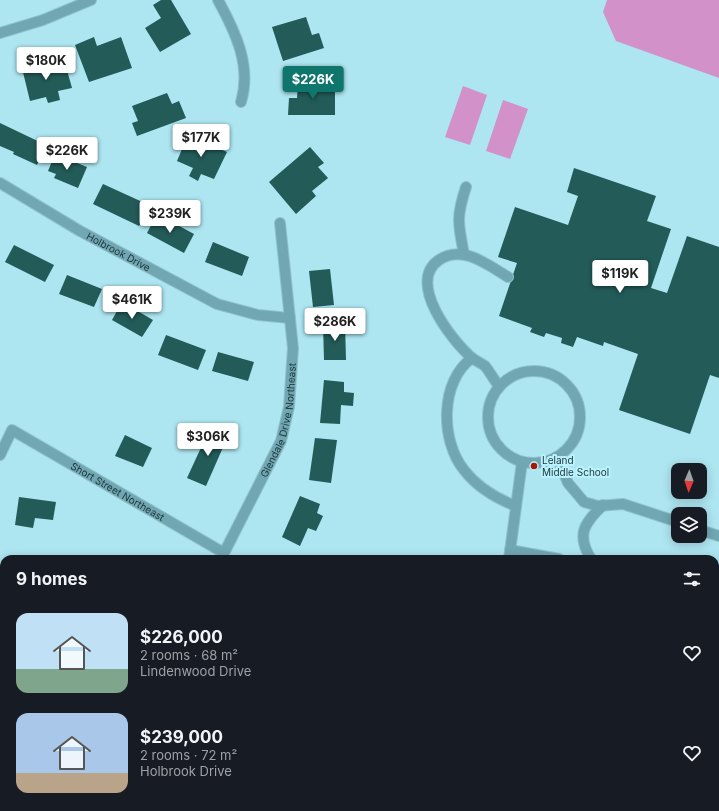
<!DOCTYPE html>
<meta charset="utf-8">
<style>
body{margin:0;font-family:Inter,sans-serif;background:#242831;color:#f1f3f6;height:100vh;display:flex;flex-direction:column;font-size:15px;white-space:nowrap}
*{box-sizing:border-box;margin:0}
p{font-size:13px;color:#9ea1a6}
.icon{flex:none;width:22px;height:22px;fill:none;stroke:currentColor;stroke-width:2;stroke-linecap:round;stroke-linejoin:round}
.map{position:relative;flex:1;overflow:hidden}
.sheet{position:absolute;left:0px;top:555px;width:719px;height:256px;display:flex;flex-direction:column;background:#171b24;border-radius:12px 12px 0 0;box-shadow:0 2px 10px #0003}
.sheet>*{flex:none}
.needle{width:26px;rotate:182deg}
.fabs{position:absolute;left:671px;top:463px;display:grid;gap:8px}
.fabs a{display:grid;place-items:center;width:36px;height:36px;border-radius:8px;background:#171b24;box-shadow:0 2px 10px #0003;font-size:20px}
.price{position:absolute;translate:-50% -34px;padding:0 9px;border-radius:4px;background:#fff;color:#222;font-size:13px;line-height:26px;filter:drop-shadow(0 1px 2px #0008)}
.price::after{content:'';position:absolute;left:50%;top:24px;width:12px;height:9px;margin-left:-6px;background:inherit;clip-path:polygon(0 0,100% 0,50% 100%)}
.price.on{background:#0f766e;color:#fff}
ul{padding:0;list-style:none}
li{display:flex;align-items:center;gap:12px;height:100px;padding:0 16px}
li span{display:grid;place-items:center;flex:none;width:112px;height:80px;border-radius:12px;color:#555}
li>.icon{margin-inline-start:auto}
span .icon{width:48px;height:48px;fill:#fffc;stroke-width:1}
li b{font-size:17px}
h2{display:flex;justify-content:space-between;align-items:center;height:48px;padding:0 16px;font-size:17px}
.map>svg:first-child{display:block}
.green{fill:#d292c9}
.building{fill:#225b58}
.lines{fill:none;stroke-linecap:round;stroke-linejoin:round}
.minor-casing{stroke:#90c2cc;stroke-width:12}
.minor{stroke:#70a7b3;stroke-width:10}
.poi-dot{fill:#a81800;stroke:#baf2fe;stroke-width:1.5}
.labels{text-anchor:middle;dominant-baseline:central;stroke-width:4;stroke-linejoin:round;paint-order:stroke}
.street-label{font-size:10px;fill:#1e3539;stroke:#baf2fe}
.poi-label{font-size:10px;fill:#1e3539;stroke:#baf2fe;text-anchor:start}
</style>
<div class="map">
<svg width="719" height="811" viewBox="0 0 719 811">
<rect width="100%" height="100%" fill="#ade5f1"/>
<g class="green">
<polygon points="607,0 719,0 719,78 616,41 603,12"/>
<polygon points="463,86 487,95 470,145 445,137"/>
<polygon points="503,100 528,109 510,159 486,151"/>
</g>
<g class="building">
<polygon points="161,0 171,0 191,34 160,52 145,28 161,18 153,5"/>
<polygon points="306,17 312,35 319,33 324,48 283,61 272,27"/>
<polygon points="94,37 97,46 121,37 132,68 89,82 75,45"/>
<polygon points="37,60 40,70 65,63 72,88 58,91 60,100 48,103 46,97 30,101 21,64"/>
<polygon points="298,83 335,84 335,115 288,115 289,98 297,98"/>
<polygon points="167,93 172,104 179,101 186,118 137,136 132,123 138,121 132,106"/>
<polygon points="0,123 46,145 37,165 13,154 14,152 0,146"/>
<polygon points="188,135 227,152 214,179 201,174 198,181 189,176 193,168 177,161"/>
<polygon points="310,147 324,163 318,167 328,178 312,191 316,196 296,214 269,182"/>
<polygon points="55,154 87,167 78,188 54,178 56,174 48,171"/>
<polygon points="574,168 656,196 647,221 671,229 651,288 667,293 687,236 719,247 719,378 710,375 690,434 619,410 638,354 604,342 603,346 577,337 573,347 561,343 562,338 546,333 544,337 530,332 532,328 499,316 517,263 498,257 515,207 568,225 578,196 567,192"/>
<polygon points="103,184 149,205 139,226 93,204"/>
<polygon points="157,214 194,234 184,253 147,233"/>
<polygon points="213,242 249,257 242,276 205,262"/>
<polygon points="14,245 54,265 45,282 5,262"/>
<polygon points="330,269 334,305 313,307 309,271"/>
<polygon points="67,275 102,289 94,307 59,294"/>
<polygon points="122,302 153,320 142,337 112,320"/>
<polygon points="345,323 346,360 324,360 323,324"/>
<polygon points="166,335 206,350 198,370 158,355"/>
<polygon points="218,352 254,362 248,381 212,371"/>
<polygon points="324,380 344,382 344,392 354,393 353,406 341,405 340,424 320,423"/>
<polygon points="210,428 228,436 206,486 187,478"/>
<polygon points="125,435 152,448 143,467 115,456"/>
<polygon points="315,438 337,440 331,483 309,480"/>
<polygon points="300,496 320,504 317,513 323,516 316,531 308,528 300,546 282,537"/>
<polygon points="19,497 56,502 53,520 35,518 33,528 15,525"/>
<polygon points="241,807 259,807 257,811 239,811"/>
</g>
<g class="lines">
<defs>
<g id="minor">
<path d="M 218,0 C 235,31 252,66 241,102"/>
<polyline points="0,33 43,20 91,0"/>
<path id="s1" d="M 0,183 L 80,231 L 217,304 L 258,315 L 290,318"/>
<path d="M 464,254 C 458,224 456,217 466,187"/>
<path d="M 472,358 C 440,381 440,440 464,470 C 478,488 495,498 516,506"/>
<circle cx="534" cy="417" r="46"/>
<path d="M 499,386 C 494,380 490,372 485,366 C 481,363 476,361 472,358 C 452,341 406,282 439,260 C 462,244 488,265 508,277"/>
<path id="s2" d="M 0,455 L 12,430 L 224,553"/>
<polyline points="557,457 568,483 584,502 598,506 623,504 678,522"/>
<polyline points="700,530 719,536"/>
<polyline points="510,550 559,559"/>
<path id="s3" d="M 221,559 L 281,441 L 289,407 L 293,348 L 280,223"/>
<polyline points="509,559 522,462"/>
<path d="M 591,559 C 576,535 584,523 603,505"/>
<polyline points="715,590 719,591"/>
<polyline points="0,619 4,619"/>
<polyline points="715,699 719,701"/>
<polyline points="95,811 97,807"/>
</g>
</defs>
<use href="#minor" class="minor-casing"/>
<use href="#minor" class="minor"/>
</g>
<circle class="poi-dot" cx="534" cy="466" r="4"/>
<g class="labels">
<g class="street-label">
<text stroke="none"><textPath href="#s1" startOffset="137">Holbrook Drive</textPath></text>
<text stroke="none"><textPath href="#s3" startOffset="152">Glendale Drive Northeast</textPath></text>
<text stroke="none"><textPath href="#s2" startOffset="150">Short Street Northeast</textPath></text>
</g>
<g class="poi-label">
<text x="542" y="460">Leland<tspan x="542" dy="12">Middle School</tspan></text>
</g>
</g>
</svg>
<div class="fabs">
<a><svg class="needle" viewBox="-14 -14 28 28"><path d="M0-13l5 13h-10z" fill="#e53935"/><path d="M0 13l5-13h-10z" fill="#9ea1a6"/></svg></a>
<a><svg class="icon" aria-label="layers" viewBox="0 0 24 24"><path d="M12 4l9 5-9 5-9-5zM3 14l9 5 9-5"/></svg></a>
</div>
<b class="price" style="left:46px;top:81px">$180K</b>
<b class="price on" style="left:313px;top:100px">$226K</b>
<b class="price" style="left:201px;top:158px">$177K</b>
<b class="price" style="left:67px;top:171px">$226K</b>
<b class="price" style="left:170px;top:234px">$239K</b>
<b class="price" style="left:620px;top:294px">$119K</b>
<b class="price" style="left:132px;top:320px">$461K</b>
<b class="price" style="left:335px;top:342px">$286K</b>
<b class="price" style="left:208px;top:457px">$306K</b>
<section class="sheet">
<h2>9 homes<svg class="icon" aria-label="filters" viewBox="0 0 24 24"><path d="M4 7h16M4 17h16"/><circle cx="9" cy="7" r="2"/><circle cx="15" cy="17" r="2"/></svg></h2>
<ul>
<li><span style="background:linear-gradient(#bfe0f5 70%,#7fa58c 0)"><svg class="icon" aria-label="home" viewBox="0 0 24 24"><path d="M3 11l9-7 9 7M6 9v11h12V9"/></svg></span><div><b>$226,000</b><p>2 rooms · 68 m²</p><p>Lindenwood Drive</p></div><svg class="icon" aria-label="heart" viewBox="0 0 24 24"><path d="M12 20l-8-8c-3-5 5-10 8-4 3-6 11-1 8 4z"/></svg></li>
<li><span style="background:linear-gradient(#a9c7e8 75%,#b9a48a 0)"><svg class="icon" aria-label="home" viewBox="0 0 24 24"><path d="M3 11l9-7 9 7M6 9v11h12V9"/></svg></span><div><b>$239,000</b><p>2 rooms · 72 m²</p><p>Holbrook Drive</p></div><svg class="icon" aria-label="heart" viewBox="0 0 24 24"><path d="M12 20l-8-8c-3-5 5-10 8-4 3-6 11-1 8 4z"/></svg></li>
</ul>
</section>
</div>
